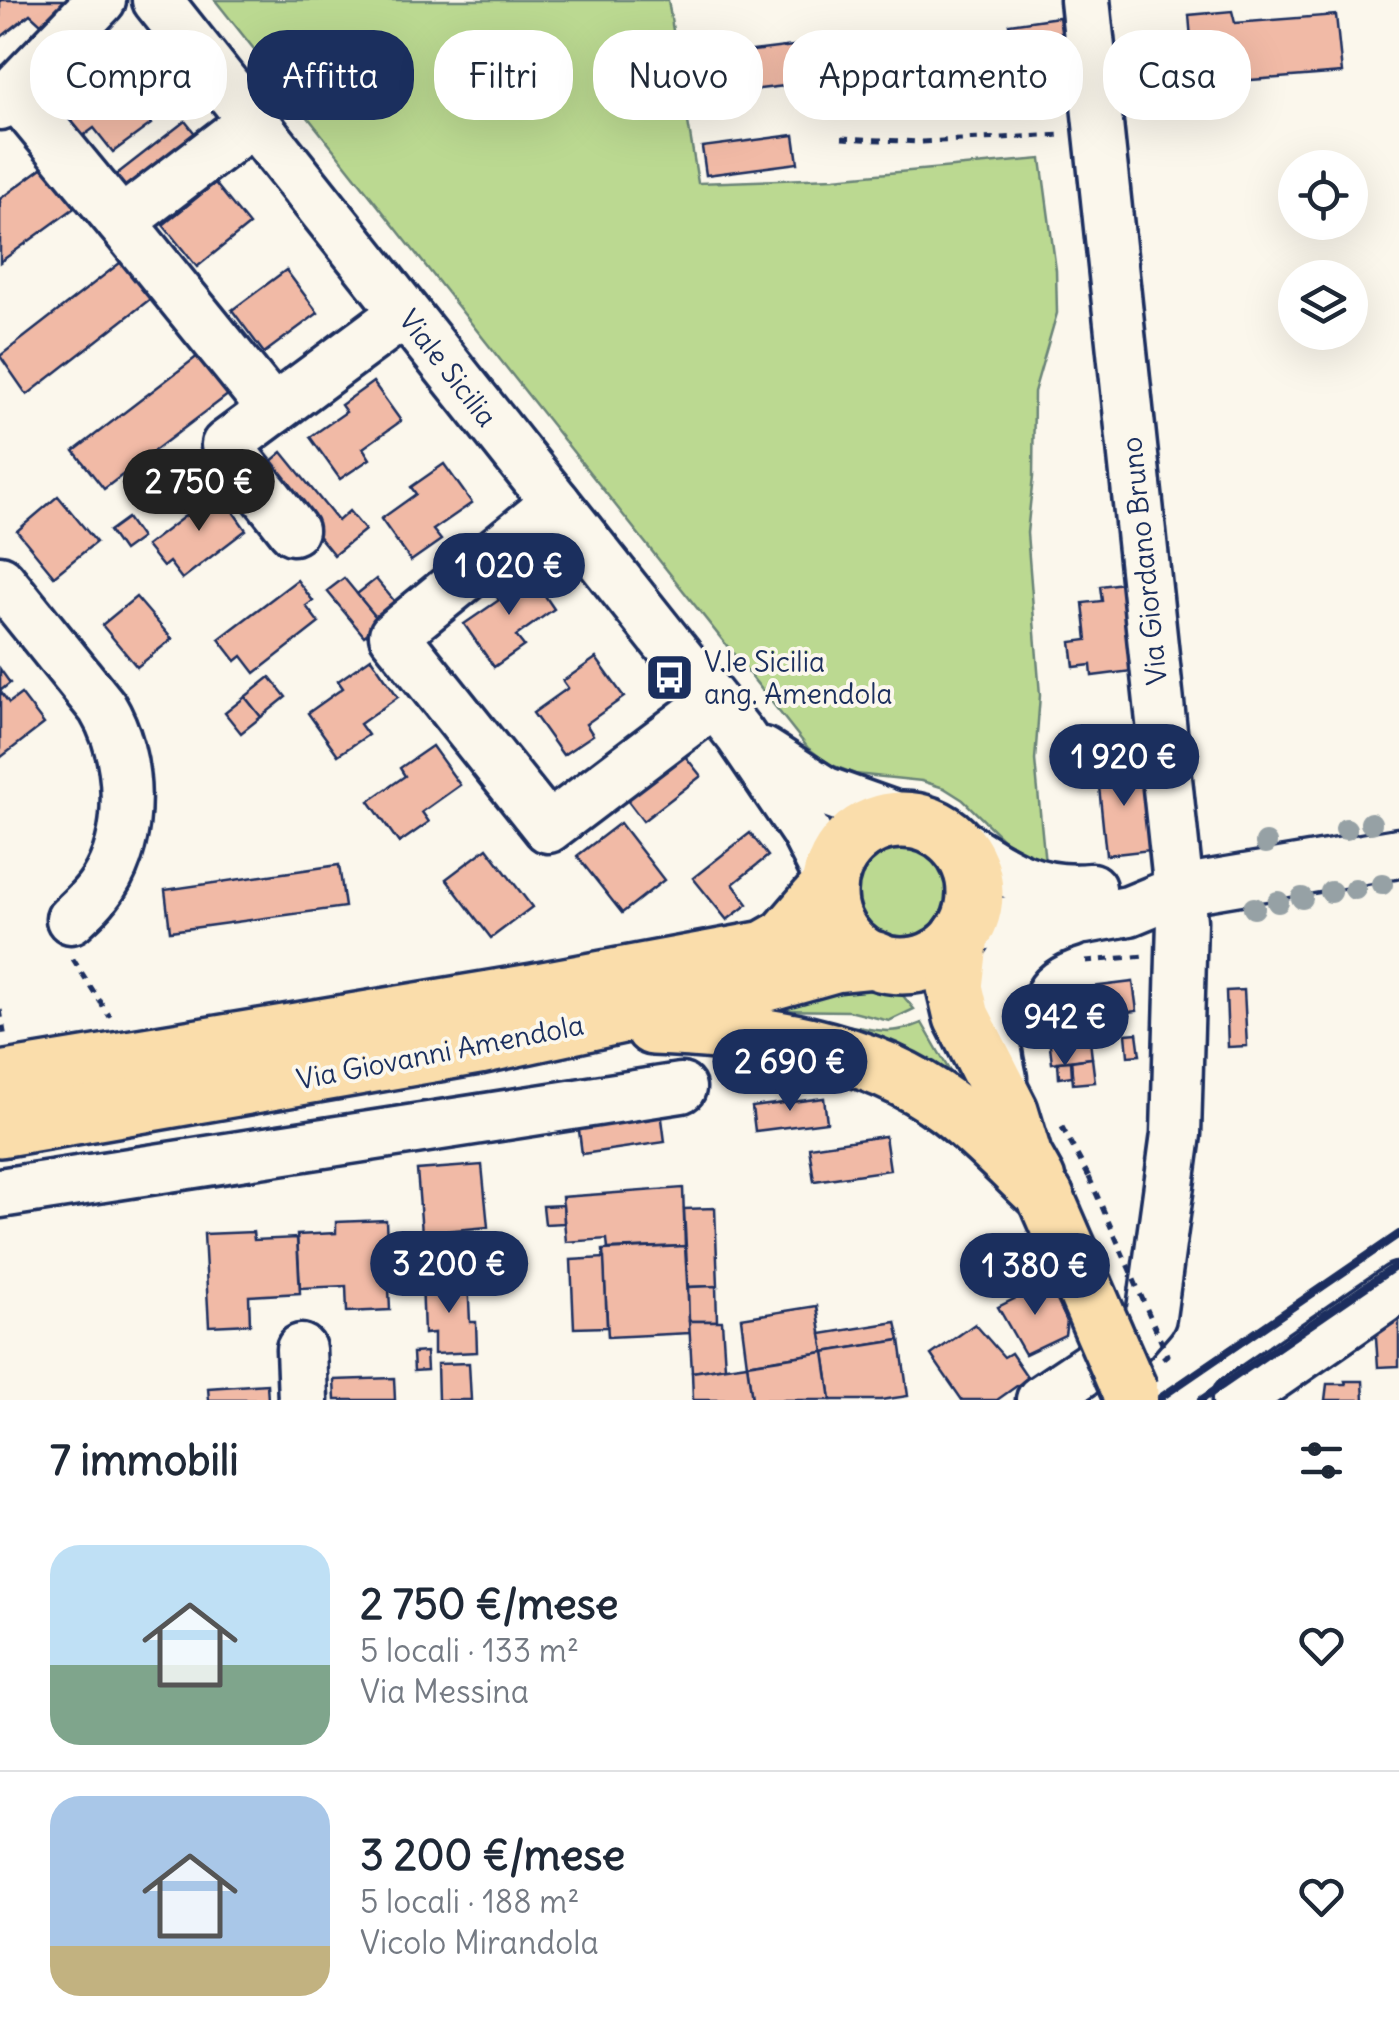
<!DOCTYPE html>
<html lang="it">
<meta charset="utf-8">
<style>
body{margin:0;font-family:Delius,sans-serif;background:#f2f2f3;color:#1f2937;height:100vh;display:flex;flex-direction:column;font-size:38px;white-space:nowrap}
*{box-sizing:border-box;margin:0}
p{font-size:32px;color:#747a83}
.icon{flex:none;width:55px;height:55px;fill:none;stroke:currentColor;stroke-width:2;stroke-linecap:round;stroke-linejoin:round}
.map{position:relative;height:1400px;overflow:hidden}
.side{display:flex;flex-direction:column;background:#fff;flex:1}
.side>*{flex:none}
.guide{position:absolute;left:30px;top:30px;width:1340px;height:90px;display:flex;gap:20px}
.tools{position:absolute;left:1278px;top:150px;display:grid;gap:20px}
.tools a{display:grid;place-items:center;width:90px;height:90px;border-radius:50%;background:#fff;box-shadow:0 10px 40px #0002;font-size:50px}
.price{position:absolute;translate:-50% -85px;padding:0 22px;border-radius:35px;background:#1b2f5e;color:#fff;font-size:32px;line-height:65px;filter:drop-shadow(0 2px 5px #0008)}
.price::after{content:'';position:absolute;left:50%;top:60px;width:30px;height:22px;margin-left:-15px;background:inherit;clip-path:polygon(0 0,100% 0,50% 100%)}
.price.on{background:#222;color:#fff}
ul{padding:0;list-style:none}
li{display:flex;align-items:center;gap:30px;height:250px;padding:0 50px}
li+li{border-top:2px solid #e0e1e3}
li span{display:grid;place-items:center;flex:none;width:280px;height:200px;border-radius:30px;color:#555}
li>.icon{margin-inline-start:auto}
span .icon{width:120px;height:120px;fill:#fffc;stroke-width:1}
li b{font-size:42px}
h2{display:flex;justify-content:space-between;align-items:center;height:120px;padding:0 50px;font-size:42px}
.chip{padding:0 35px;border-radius:40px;background:#fff;box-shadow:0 10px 40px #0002;font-size:35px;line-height:90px}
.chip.on{background:#1b2f5e;color:#fff}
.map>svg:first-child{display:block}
.green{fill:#bbd991;stroke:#6b8478;stroke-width:2.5}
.building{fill:#f1baa6;stroke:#1b2f5e;stroke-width:2.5}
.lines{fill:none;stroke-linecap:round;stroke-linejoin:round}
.minor-casing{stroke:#1b2f5e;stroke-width:55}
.major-casing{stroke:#1b2f5e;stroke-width:62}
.path{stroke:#1b2f5e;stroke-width:5;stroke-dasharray:8 8;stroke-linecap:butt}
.minor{stroke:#fbf7ec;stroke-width:48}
.major{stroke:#faddab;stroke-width:55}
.rail{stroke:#1b2f5e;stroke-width:8}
.major-bridge-casing{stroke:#1b2f5e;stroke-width:62;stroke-linecap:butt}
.path-bridge{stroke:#1b2f5e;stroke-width:5;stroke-dasharray:8 8;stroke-linecap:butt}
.major-bridge{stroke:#faddab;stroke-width:55}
.tree{fill:#96a1a5}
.labels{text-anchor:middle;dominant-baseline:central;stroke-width:8;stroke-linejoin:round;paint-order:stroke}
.street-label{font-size:28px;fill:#1b2f5e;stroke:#fbf7ec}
.poi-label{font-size:28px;fill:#1b2f5e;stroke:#fbf7ec;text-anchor:start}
</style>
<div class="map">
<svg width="1399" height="1400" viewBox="0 0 1399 1400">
<rect width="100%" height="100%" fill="#fbf7ec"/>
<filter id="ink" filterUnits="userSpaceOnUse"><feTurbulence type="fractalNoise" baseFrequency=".01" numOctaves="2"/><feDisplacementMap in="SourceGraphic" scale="20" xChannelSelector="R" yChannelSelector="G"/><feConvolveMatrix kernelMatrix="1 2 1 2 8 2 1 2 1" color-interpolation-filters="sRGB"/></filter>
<g filter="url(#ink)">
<g class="green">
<polygon points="215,0 668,0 698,183 834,178 1041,159 1056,270 1057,313 1034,392 1033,477 1027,533 1040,695 1035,760 1045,864 1012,848 963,800 944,788 922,781 855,774 829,764 808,748"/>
<circle cx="900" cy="891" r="47"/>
<polygon points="863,979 899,991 914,1009 889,1021 849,1011 771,1010"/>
<path d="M 772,1023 C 796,1024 821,1023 844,1025 C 878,1029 888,1037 922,1023 L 964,1096 Z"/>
</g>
<g class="building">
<polygon points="0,0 65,0 41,24 30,14 0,38"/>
<polygon points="1232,11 1235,23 1336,15 1342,73 1238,81 1239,93 1196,99 1189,15"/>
<polygon points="1059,17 1065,59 1016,66 1009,24"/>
<polygon points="826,42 833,107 805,110 802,84 700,96 695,58"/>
<polygon points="116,49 148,91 134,102 151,124 113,152 94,128 79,139 50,101 76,82 85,93 96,85 86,72"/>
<polygon points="185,121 201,141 125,202 108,181"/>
<polygon points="794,135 798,163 706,175 702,147"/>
<polygon points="53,160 84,201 0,262 0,199"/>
<polygon points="215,183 249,225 197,267 163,225"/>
<polygon points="125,259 154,296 27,395 0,356"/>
<polygon points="286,270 318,313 264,353 232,310"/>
<polygon points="203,352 233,391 104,489 74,451"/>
<polygon points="373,382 401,421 363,448 370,459 340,479 310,437 346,412 341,405"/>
<polygon points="282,452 338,521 349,511 365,530 334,555 263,468"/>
<polygon points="444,464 472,503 433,530 441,540 411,561 381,519 416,494 411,487"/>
<polygon points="224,486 241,508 234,513 246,530 182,579 169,562 163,567 146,546"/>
<polygon points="58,496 96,542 54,576 17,531"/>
<polygon points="127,518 141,538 123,551 109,531"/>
<polygon points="527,569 554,609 516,636 524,646 494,667 464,624 499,600 494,593"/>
<polygon points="344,578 381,623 364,636 327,591"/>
<polygon points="376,579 400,608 381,623 357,594"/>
<polygon points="297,580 313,601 306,606 319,623 255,673 242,656 236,661 219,639"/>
<polygon points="1123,583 1132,671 1092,676 1091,665 1074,667 1071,642 1087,640 1083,603 1102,601 1100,586"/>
<polygon points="136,597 172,639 137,667 102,625"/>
<polygon points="371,658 398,697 360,724 368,735 338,755 308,713 343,688 338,681"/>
<polygon points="596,658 624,697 586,724 593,735 563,755 533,713 568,688 563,681"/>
<polygon points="0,669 10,683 0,691 9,703 21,694 44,724 0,758"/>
<polygon points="270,677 286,697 261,717 245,697"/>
<polygon points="245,697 261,717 241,733 225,713"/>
<polygon points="432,746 460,785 422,812 429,822 399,843 369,801 405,776 400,768"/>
<polygon points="681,751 701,776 643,821 624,796"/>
<polygon points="1142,763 1151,850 1106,855 1097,767"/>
<polygon points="620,823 664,880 622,913 577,856"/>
<polygon points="750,833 768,856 733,884 748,904 727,920 693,878"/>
<polygon points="487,848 532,907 491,938 446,879"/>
<polygon points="339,865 345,907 170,931 165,890"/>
<polygon points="1133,982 1137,1011 1046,1022 1042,993"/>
<polygon points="1244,990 1247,1046 1228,1047 1226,991"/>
<polygon points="1089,1032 1092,1058 1052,1063 1049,1037"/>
<polygon points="1137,1033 1140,1055 1128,1056 1126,1034"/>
<polygon points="1092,1058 1095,1082 1073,1084 1071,1061"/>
<polygon points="1071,1061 1072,1076 1059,1078 1058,1062"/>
<polygon points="824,1098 827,1122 755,1131 752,1107"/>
<polygon points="661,1111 665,1142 582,1154 578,1123"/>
<polygon points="885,1136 890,1170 814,1181 809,1147"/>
<polygon points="482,1165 488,1227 422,1233 417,1170"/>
<polygon points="683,1188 685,1246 608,1249 607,1239 566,1242 562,1197"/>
<polygon points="563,1205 564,1223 545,1224 543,1206"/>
<polygon points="715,1208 718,1286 688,1287 684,1209"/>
<polygon points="386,1220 390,1310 347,1312 346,1286 300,1288 297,1235 336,1233 336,1222"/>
<polygon points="253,1232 254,1240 297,1238 300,1293 249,1296 250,1324 209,1326 204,1234"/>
<polygon points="685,1246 690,1333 608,1337 603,1250"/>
<polygon points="459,1253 461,1274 410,1278 409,1257"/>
<polygon points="604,1258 607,1327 574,1328 571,1260"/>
<polygon points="468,1278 470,1322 476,1322 477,1352 434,1354 434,1333 424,1334 422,1280"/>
<polygon points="1048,1282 1067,1321 1065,1335 1025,1354 998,1307"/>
<polygon points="716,1286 717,1321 689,1321 688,1287"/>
<polygon points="817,1306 824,1352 747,1364 741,1318"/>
<polygon points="1399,1309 1399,1366 1378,1367 1375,1323"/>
<polygon points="689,1321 722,1321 725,1367 692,1372"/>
<polygon points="896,1322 900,1340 824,1352 821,1334"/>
<polygon points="975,1324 1004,1357 1011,1353 1028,1378 997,1400 962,1400 931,1355"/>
<polygon points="900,1340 908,1396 881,1400 831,1400 824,1352"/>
<polygon points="426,1352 427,1370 414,1371 413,1353"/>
<polygon points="824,1352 831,1400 752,1400 747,1364"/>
<polygon points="469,1363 471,1400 438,1400 437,1364"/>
<polygon points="747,1364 752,1400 693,1400 692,1372"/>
<polygon points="394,1378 395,1400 335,1400 334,1380"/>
<polygon points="1345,1381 1363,1381 1364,1400 1325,1400 1327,1384 1346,1384"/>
<polygon points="267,1384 268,1400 209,1400 208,1388"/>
</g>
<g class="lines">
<defs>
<g id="minor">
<polyline points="157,0 740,735 805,831 830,880"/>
<polyline points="13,91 121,222"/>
<polyline points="0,105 101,0"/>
<polyline points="253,121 121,222 273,410"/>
<polyline points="556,503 394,635 548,828 713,703"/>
<polyline points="293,530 226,445 404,313"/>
<path d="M 0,580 L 102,707 C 132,756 135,835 103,884 C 95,897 83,908 71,919"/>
<polyline points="763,752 824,791 903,819"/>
<path d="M 947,835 C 997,866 1029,894 1091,888"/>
<polyline points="965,929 1030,917 1084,919 1129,911 1180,890 1399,853"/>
<path d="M 1002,1078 C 985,1004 990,946 1073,922"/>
<polyline points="0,1193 681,1088"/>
<polyline points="301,1349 303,1400"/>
<polyline points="1041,1400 1132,1339 1151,1317 1176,1134 1182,921 1085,0"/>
<polyline points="1237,1400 1399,1288"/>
</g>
<g id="major">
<circle cx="902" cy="893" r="73"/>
<polyline points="961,935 955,987 962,1017 1010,1111 1024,1157 1037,1180"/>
<path d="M 653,1027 C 754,1031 866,1044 950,1108 C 984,1134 1014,1167 1045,1196"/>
<polyline points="0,1080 533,992 765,949 786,937 829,887"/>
<polyline points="0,1129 479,1046 756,986 835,964 876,960"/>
</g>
</defs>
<use href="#minor" class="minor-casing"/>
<use href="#major" class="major-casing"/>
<g class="path">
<polyline points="842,138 920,142 1063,135"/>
<polyline points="73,959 110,1017"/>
<polyline points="1086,961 1145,956"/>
<polyline points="0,1010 5,1038"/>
<polyline points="1062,1127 1089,1177"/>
</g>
<use href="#minor" class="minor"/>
<use href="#major" class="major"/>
<g class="rail">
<polyline points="1157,1400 1399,1234"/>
<polyline points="1201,1400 1399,1264"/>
</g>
<defs>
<polyline id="major-bridge" points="1045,1196 1130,1392"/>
</defs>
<use href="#major-bridge" class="major-bridge-casing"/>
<polyline class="path-bridge" points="1089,1177 1167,1355 1160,1361"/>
<use href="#major-bridge" class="major-bridge"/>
</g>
<g class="tree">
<circle cx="1371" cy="823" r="11"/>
<circle cx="1346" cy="829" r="11"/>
<circle cx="1266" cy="843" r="11"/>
<circle cx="1382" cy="884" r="11"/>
<circle cx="1355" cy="889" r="11"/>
<circle cx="1331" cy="892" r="11"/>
<circle cx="1302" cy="898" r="11"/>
<circle cx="1278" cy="902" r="11"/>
<circle cx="1254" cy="908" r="11"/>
</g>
</g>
<defs>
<symbol id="bus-square" viewBox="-11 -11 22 22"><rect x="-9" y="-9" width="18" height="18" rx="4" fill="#1b2f5e" stroke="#fbf7ec"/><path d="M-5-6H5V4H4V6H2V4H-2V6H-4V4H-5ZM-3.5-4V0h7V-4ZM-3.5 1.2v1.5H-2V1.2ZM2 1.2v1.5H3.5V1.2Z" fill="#fff"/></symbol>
</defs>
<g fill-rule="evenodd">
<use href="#bus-square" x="642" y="650" width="55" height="55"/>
</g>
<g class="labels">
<g class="street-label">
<text transform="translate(448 368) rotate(52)">Viale Sicilia</text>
<text transform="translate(1144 561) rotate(-96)">Via Giordano Bruno</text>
<text transform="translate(440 1052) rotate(-11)">Via Giovanni Amendola</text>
</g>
<g class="poi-label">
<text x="704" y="662">V.le Sicilia<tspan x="704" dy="32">ang. Amendola</tspan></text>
</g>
</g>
</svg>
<div class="tools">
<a><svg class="icon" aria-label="locate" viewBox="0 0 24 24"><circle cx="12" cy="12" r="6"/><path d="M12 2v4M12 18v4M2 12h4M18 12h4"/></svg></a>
<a><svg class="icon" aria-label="layers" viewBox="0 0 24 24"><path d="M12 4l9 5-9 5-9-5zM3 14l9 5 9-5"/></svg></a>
</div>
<b class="price on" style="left:199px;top:534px">2 750 €</b>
<b class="price" style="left:509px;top:618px">1 020 €</b>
<b class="price" style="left:1124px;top:809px">1 920 €</b>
<b class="price" style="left:1065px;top:1069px">942 €</b>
<b class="price" style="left:790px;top:1114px">2 690 €</b>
<b class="price" style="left:449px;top:1316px">3 200 €</b>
<b class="price" style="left:1035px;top:1318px">1 380 €</b>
<div class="guide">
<a class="chip">Compra</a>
<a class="chip on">Affitta</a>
<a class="chip">Filtri</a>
<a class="chip">Nuovo</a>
<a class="chip">Appartamento</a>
<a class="chip">Casa</a>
</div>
</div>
<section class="side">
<h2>7 immobili<svg class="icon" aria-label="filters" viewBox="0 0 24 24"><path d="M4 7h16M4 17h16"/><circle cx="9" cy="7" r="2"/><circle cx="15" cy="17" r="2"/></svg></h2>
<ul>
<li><span style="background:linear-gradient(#bfe0f5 60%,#7fa58c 0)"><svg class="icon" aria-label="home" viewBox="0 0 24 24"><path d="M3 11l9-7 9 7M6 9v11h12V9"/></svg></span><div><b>2 750 €/mese</b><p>5 locali · 133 m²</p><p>Via Messina</p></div><svg class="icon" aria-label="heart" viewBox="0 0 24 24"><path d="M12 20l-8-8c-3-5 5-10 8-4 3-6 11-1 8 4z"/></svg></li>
<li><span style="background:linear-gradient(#a9c7e8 75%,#c2b280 0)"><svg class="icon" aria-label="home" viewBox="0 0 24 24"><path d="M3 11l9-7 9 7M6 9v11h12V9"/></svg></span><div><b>3 200 €/mese</b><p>5 locali · 188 m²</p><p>Vicolo Mirandola</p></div><svg class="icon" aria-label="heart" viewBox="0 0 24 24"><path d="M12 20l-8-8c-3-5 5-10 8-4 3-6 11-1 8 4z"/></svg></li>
</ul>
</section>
